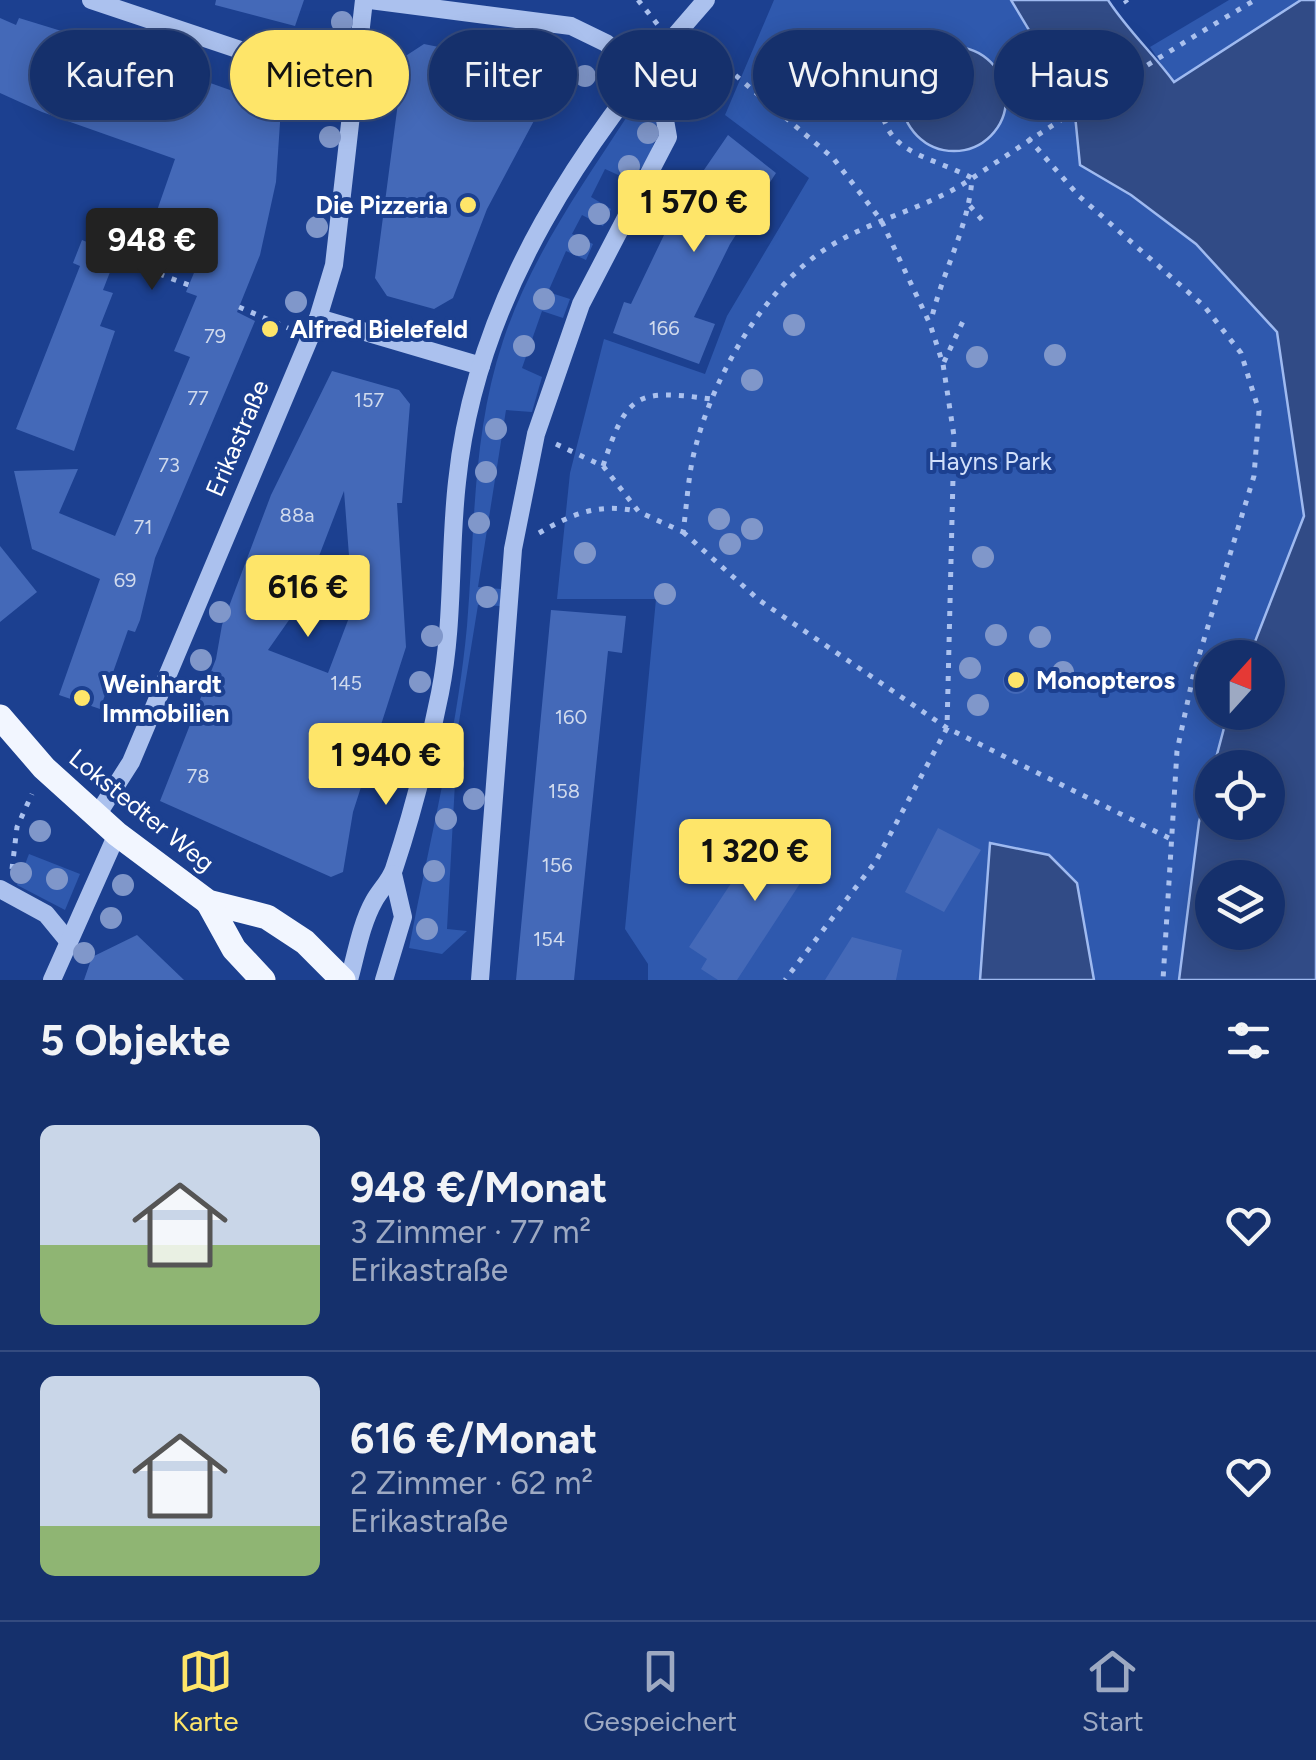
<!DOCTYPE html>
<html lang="de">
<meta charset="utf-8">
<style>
body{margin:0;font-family:Figtree,sans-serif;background:#223c74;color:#f1f3f6;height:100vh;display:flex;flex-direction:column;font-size:38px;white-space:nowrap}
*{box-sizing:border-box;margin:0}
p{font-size:32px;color:#9da9c2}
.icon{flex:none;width:55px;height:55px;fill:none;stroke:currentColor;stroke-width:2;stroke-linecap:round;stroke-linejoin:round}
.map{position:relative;height:980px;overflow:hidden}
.details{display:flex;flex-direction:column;background:#15306c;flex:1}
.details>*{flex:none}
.guide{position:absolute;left:30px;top:30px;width:1258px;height:90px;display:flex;gap:20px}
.needle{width:65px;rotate:21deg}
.buttons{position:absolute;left:1195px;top:640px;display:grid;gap:20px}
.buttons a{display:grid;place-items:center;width:90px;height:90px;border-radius:50%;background:#15306c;box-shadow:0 5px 25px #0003,0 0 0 2px #344b7f;font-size:50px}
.price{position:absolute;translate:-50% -85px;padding:0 22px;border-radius:10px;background:#fee569;color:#111;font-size:32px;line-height:65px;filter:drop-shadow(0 2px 5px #0008)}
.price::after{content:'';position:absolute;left:50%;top:60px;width:30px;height:22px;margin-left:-15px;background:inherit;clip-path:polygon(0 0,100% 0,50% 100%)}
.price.active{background:#222;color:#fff}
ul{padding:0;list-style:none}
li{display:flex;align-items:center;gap:30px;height:250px;padding:0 40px}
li+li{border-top:2px solid #344b7f}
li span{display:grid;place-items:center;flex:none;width:280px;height:200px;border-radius:15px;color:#555}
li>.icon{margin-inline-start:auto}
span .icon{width:120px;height:120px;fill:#fffc;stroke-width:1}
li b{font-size:42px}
h2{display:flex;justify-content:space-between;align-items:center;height:120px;padding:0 40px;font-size:42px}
.pill{padding:0 35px;border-radius:45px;background:#15306c;box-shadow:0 5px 25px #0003,0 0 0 2px #344b7f;font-size:35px;line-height:90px}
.pill.active{background:#fee569;color:#111}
.tabs{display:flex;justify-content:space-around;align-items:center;height:140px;border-top:2px solid #344b7f;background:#15306c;font-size:28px;color:#9da9c2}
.tabs a{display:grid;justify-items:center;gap:5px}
.tabs .active{color:#fee569}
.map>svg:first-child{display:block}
.green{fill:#2f59ae;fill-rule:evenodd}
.water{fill:#314b86;stroke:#9fbaf0;stroke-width:2.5;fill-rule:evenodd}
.building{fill:#4469b8;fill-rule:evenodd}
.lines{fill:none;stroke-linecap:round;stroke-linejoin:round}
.path{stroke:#abc1ee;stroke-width:5;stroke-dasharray:5 8;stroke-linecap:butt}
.minor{stroke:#abc1ee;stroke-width:18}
.major{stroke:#f2f6ff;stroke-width:25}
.tree{fill:#8097ca}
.poi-dot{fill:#fee569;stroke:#1c4090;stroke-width:4}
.labels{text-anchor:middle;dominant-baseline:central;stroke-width:8;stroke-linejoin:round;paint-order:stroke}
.number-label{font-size:20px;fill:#d0daed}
.poi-label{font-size:25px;font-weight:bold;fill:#fff;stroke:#1c4090;text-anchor:start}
.street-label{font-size:25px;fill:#fff;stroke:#1c4090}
.park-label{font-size:25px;fill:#d1dffa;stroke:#1c4090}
</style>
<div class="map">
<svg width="1316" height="980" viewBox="0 0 1316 980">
<rect width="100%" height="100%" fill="#1c4090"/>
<g class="green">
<path d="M 774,0 L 1011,0 L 1074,105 L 1080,165 L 1131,195 L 1196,244 L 1277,332 L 1304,516 L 1249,657 L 1212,658 L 1212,712 L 1228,713 L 1199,822 L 1179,980 L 1094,980 L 1077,883 L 990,844 L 980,980 L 648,980 L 648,964 L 625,929 L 656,599 L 557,599 L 570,473 L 604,339 L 705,374 L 727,316 L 809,178 L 725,115 ZM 1006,86 C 1003,139 981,157 929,146 Z"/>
<polygon points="1229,0 1301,0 1174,83 1150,47"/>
<path d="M 639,105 L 655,112 C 661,133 649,170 627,179 L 605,169 L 591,197 L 611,209 L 603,226 L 582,215 L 572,234 L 593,244 L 586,260 L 566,251 L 548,292 L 570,299 L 563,318 L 542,311 L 522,368 L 542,377 L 532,412 L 506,410 L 478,587 L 501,589 L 500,606 L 478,605 L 458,728 L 447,929 L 467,931 L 442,954 L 409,948 C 429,842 457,734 467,626 C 475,530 472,434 503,341 C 530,259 581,187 628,115 Z"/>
<polygon points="29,854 80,874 65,910 17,885"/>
</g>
<g class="water">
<path d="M 1011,0 L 1108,0 C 1129,32 1152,52 1174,82 L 1301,0 L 1316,0 L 1316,980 L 1179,980 L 1199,822 L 1228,713 L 1268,712 L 1268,658 L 1249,657 L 1304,516 L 1277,332 L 1196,244 L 1131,195 L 1080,165 L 1074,105 ZM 1212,768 L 1268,768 L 1268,822 L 1212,822 ZM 1212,878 L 1268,878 L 1268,932 L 1212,932 Z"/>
<circle cx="954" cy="99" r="52"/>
<polygon points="990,843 1049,855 1077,883 1094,980 980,980"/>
</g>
<g class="building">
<polygon points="216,0 304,0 295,26 215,5"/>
<polygon points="0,18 16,25 19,18 81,37 281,108 276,182 260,255 237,312 255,321 155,558 140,620 135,632 128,630 100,709 59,695 100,579 32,549 14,471 78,469 59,513 115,536 190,357 174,351 197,296 186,292 196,268 114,236 124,211 153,222 175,159 42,112 0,93"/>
<polygon points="424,44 512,62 519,57 551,62 548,81 553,85 487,209 453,298 434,309 387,296 375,278 404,57"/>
<polygon points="728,135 776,173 730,244 694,317 715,324 699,364 613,333 624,302 631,304 675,212"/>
<polygon points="82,240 117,254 103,290 113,293 100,326 115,331 74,451 16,429 80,266 73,263"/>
<path d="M 332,371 L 399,390 L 410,404 L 402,503 L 397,503 L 406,647 L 353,812 L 343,872 L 331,877 L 160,801 L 216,659 L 222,625 L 271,495 ZM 344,491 L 353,607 L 328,673 L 268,650 L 301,603 Z"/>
<polygon points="0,546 37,592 0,622"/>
<polygon points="551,610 626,616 622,653 608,651 574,980 516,980"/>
<circle cx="1016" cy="681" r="13"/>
<polygon points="801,820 829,839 737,980 718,980 701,969 707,959 689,947 751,853 765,863"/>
<polygon points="938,828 981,850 944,912 905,892"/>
<polygon points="137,935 184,980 84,980 92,957"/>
<polygon points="852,937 902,950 896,980 825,980"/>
</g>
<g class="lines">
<g class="path">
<polyline points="638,0 658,25"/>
<polyline points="1125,0 1127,3"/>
<polyline points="691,49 728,69 833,158 881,220 930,324 943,364 954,436 947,728 876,861 785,980"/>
<path d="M 761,99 L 882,85 C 874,154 925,153 972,178 C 969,227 942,272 931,321"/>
<polyline points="1028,138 1079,196 1204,306 1241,353 1259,411 1254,476 1194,672 1177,751 1163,980"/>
<polyline points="970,206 984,222"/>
<polyline points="135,265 189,285"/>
<polyline points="239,307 288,328"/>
<polyline points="944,362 964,319"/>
<path d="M 556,444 L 603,466 L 639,512 L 683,532 C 687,505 688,475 695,449 C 713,377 763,289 827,248 C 872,219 926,209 971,179 C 1064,117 1158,57 1255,0"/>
<path d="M 603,466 C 627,393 636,389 711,399"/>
<polyline points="683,532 759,600 947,728 1171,839"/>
<path d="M 539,533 C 572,514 598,503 636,511"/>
<polyline points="12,869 17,827 32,794"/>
</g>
<g class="minor">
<polyline points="91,0 351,87"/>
<polyline points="370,0 571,26 606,43 641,74 662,103 668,137 581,304 536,434 513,549 480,980"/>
<polyline points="318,318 481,366"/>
<polyline points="96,817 131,762 318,318 334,265 364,0"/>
<polyline points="0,889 46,914 69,942"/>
<polyline points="52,980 117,834"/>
<path d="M 349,980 C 356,955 361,924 374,901 C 380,890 390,881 394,869 C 413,812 428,752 440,693 C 454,623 449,553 457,482 C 476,296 585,136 706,0"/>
<polyline points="384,980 403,917 393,874"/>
</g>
<g class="major">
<polyline points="0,717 44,768 117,834 208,902 267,917 305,942 343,980"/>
<polyline points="208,902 234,949 263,980"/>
</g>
</g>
<g class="tree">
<circle cx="342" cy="22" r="11"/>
<circle cx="585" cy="76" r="11"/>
<circle cx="648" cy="133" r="11"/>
<circle cx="330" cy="137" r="11"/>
<circle cx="629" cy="166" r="11"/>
<circle cx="599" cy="214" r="11"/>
<circle cx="317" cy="227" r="11"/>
<circle cx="579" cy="245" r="11"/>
<circle cx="544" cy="299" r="11"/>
<circle cx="296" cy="302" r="11"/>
<circle cx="794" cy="325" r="11"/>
<circle cx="524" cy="346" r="11"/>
<circle cx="1055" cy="355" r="11"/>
<circle cx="977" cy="357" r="11"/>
<circle cx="752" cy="380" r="11"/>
<circle cx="496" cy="429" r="11"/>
<circle cx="486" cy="472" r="11"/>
<circle cx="719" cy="519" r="11"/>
<circle cx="479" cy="523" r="11"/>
<circle cx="752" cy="529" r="11"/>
<circle cx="730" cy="544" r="11"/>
<circle cx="585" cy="553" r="11"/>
<circle cx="983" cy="557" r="11"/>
<circle cx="665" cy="594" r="11"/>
<circle cx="487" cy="597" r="11"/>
<circle cx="220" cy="612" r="11"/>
<circle cx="996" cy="635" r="11"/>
<circle cx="432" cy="636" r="11"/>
<circle cx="1040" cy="637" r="11"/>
<circle cx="201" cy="660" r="11"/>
<circle cx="970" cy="668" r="11"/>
<circle cx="1063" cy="672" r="11"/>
<circle cx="420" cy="682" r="11"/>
<circle cx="978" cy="705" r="11"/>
<circle cx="453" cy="764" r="11"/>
<circle cx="474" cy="799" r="11"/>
<circle cx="446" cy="819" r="11"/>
<circle cx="40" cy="831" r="11"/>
<circle cx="434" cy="871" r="11"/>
<circle cx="21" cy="873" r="11"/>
<circle cx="57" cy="879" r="11"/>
<circle cx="123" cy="885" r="11"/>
<circle cx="111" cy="918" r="11"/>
<circle cx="427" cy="929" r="11"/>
<circle cx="84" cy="953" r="11"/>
</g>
<g class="poi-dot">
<circle cx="468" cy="205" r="10"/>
<circle cx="270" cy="329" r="10"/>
<circle cx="1016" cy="680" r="10"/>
<circle cx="82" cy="698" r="10"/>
</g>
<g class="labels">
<g class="number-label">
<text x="664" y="328">166</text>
<text x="215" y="336">79</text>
<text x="198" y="398">77</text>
<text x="369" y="400">157</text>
<text x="169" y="465">73</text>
<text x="297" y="515">88a</text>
<text x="143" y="527">71</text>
<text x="125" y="580">69</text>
<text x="346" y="683">145</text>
<text x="571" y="717">160</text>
<text x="198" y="776">78</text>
<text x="564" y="791">158</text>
<text x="557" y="865">156</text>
<text x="549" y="939">154</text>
</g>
<g class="poi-label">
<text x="448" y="205" text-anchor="end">Die Pizzeria</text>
<text x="290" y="329">Alfred Bielefeld</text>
<text x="1036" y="680">Monopteros</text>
<text x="102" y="684">Weinhardt<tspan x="102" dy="29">Immobilien</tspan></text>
</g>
<g class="street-label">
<text transform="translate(237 438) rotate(-67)">Erikastraße</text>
<text transform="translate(142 810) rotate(39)">Lokstedter Weg</text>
</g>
<g class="park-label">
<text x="990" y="461">Hayns Park</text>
</g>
</g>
</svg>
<div class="buttons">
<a><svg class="needle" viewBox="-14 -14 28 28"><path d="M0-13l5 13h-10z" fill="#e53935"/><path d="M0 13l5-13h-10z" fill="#9da9c2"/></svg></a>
<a><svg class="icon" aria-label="locate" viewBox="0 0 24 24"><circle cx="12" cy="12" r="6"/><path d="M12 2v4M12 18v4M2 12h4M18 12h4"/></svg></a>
<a><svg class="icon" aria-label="layers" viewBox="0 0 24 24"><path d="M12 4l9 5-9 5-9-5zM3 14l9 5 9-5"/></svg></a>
</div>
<b class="price" style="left:694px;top:255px">1 570 €</b>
<b class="price active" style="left:152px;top:293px">948 €</b>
<b class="price" style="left:308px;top:640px">616 €</b>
<b class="price" style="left:386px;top:808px">1 940 €</b>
<b class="price" style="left:755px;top:904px">1 320 €</b>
<div class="guide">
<a class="pill">Kaufen</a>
<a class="pill active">Mieten</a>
<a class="pill">Filter</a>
<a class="pill">Neu</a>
<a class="pill">Wohnung</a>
<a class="pill">Haus</a>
</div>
</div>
<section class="details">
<h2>5 Objekte<svg class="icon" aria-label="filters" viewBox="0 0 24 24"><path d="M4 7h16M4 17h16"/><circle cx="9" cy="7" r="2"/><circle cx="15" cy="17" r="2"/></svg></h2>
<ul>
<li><span style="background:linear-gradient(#c9d6e8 60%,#8fb573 0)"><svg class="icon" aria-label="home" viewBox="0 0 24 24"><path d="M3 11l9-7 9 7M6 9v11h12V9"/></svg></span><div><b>948 €/Monat</b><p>3 Zimmer · 77 m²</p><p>Erikastraße</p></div><svg class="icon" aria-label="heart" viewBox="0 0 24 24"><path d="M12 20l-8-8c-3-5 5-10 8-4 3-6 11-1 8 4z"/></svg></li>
<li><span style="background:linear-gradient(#c9d6e8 75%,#8fb573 0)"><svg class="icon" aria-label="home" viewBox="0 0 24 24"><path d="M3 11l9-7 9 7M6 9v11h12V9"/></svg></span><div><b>616 €/Monat</b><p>2 Zimmer · 62 m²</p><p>Erikastraße</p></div><svg class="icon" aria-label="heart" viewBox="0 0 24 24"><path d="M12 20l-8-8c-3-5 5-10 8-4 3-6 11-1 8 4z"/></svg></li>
</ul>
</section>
<nav class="tabs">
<a class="active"><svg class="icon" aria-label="map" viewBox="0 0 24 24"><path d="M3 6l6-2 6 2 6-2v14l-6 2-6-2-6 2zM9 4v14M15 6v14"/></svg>Karte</a>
<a><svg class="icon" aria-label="saved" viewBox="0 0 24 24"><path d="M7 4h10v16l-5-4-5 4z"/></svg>Gespeichert</a>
<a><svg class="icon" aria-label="home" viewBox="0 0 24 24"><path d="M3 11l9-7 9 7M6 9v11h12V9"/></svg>Start</a>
</nav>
